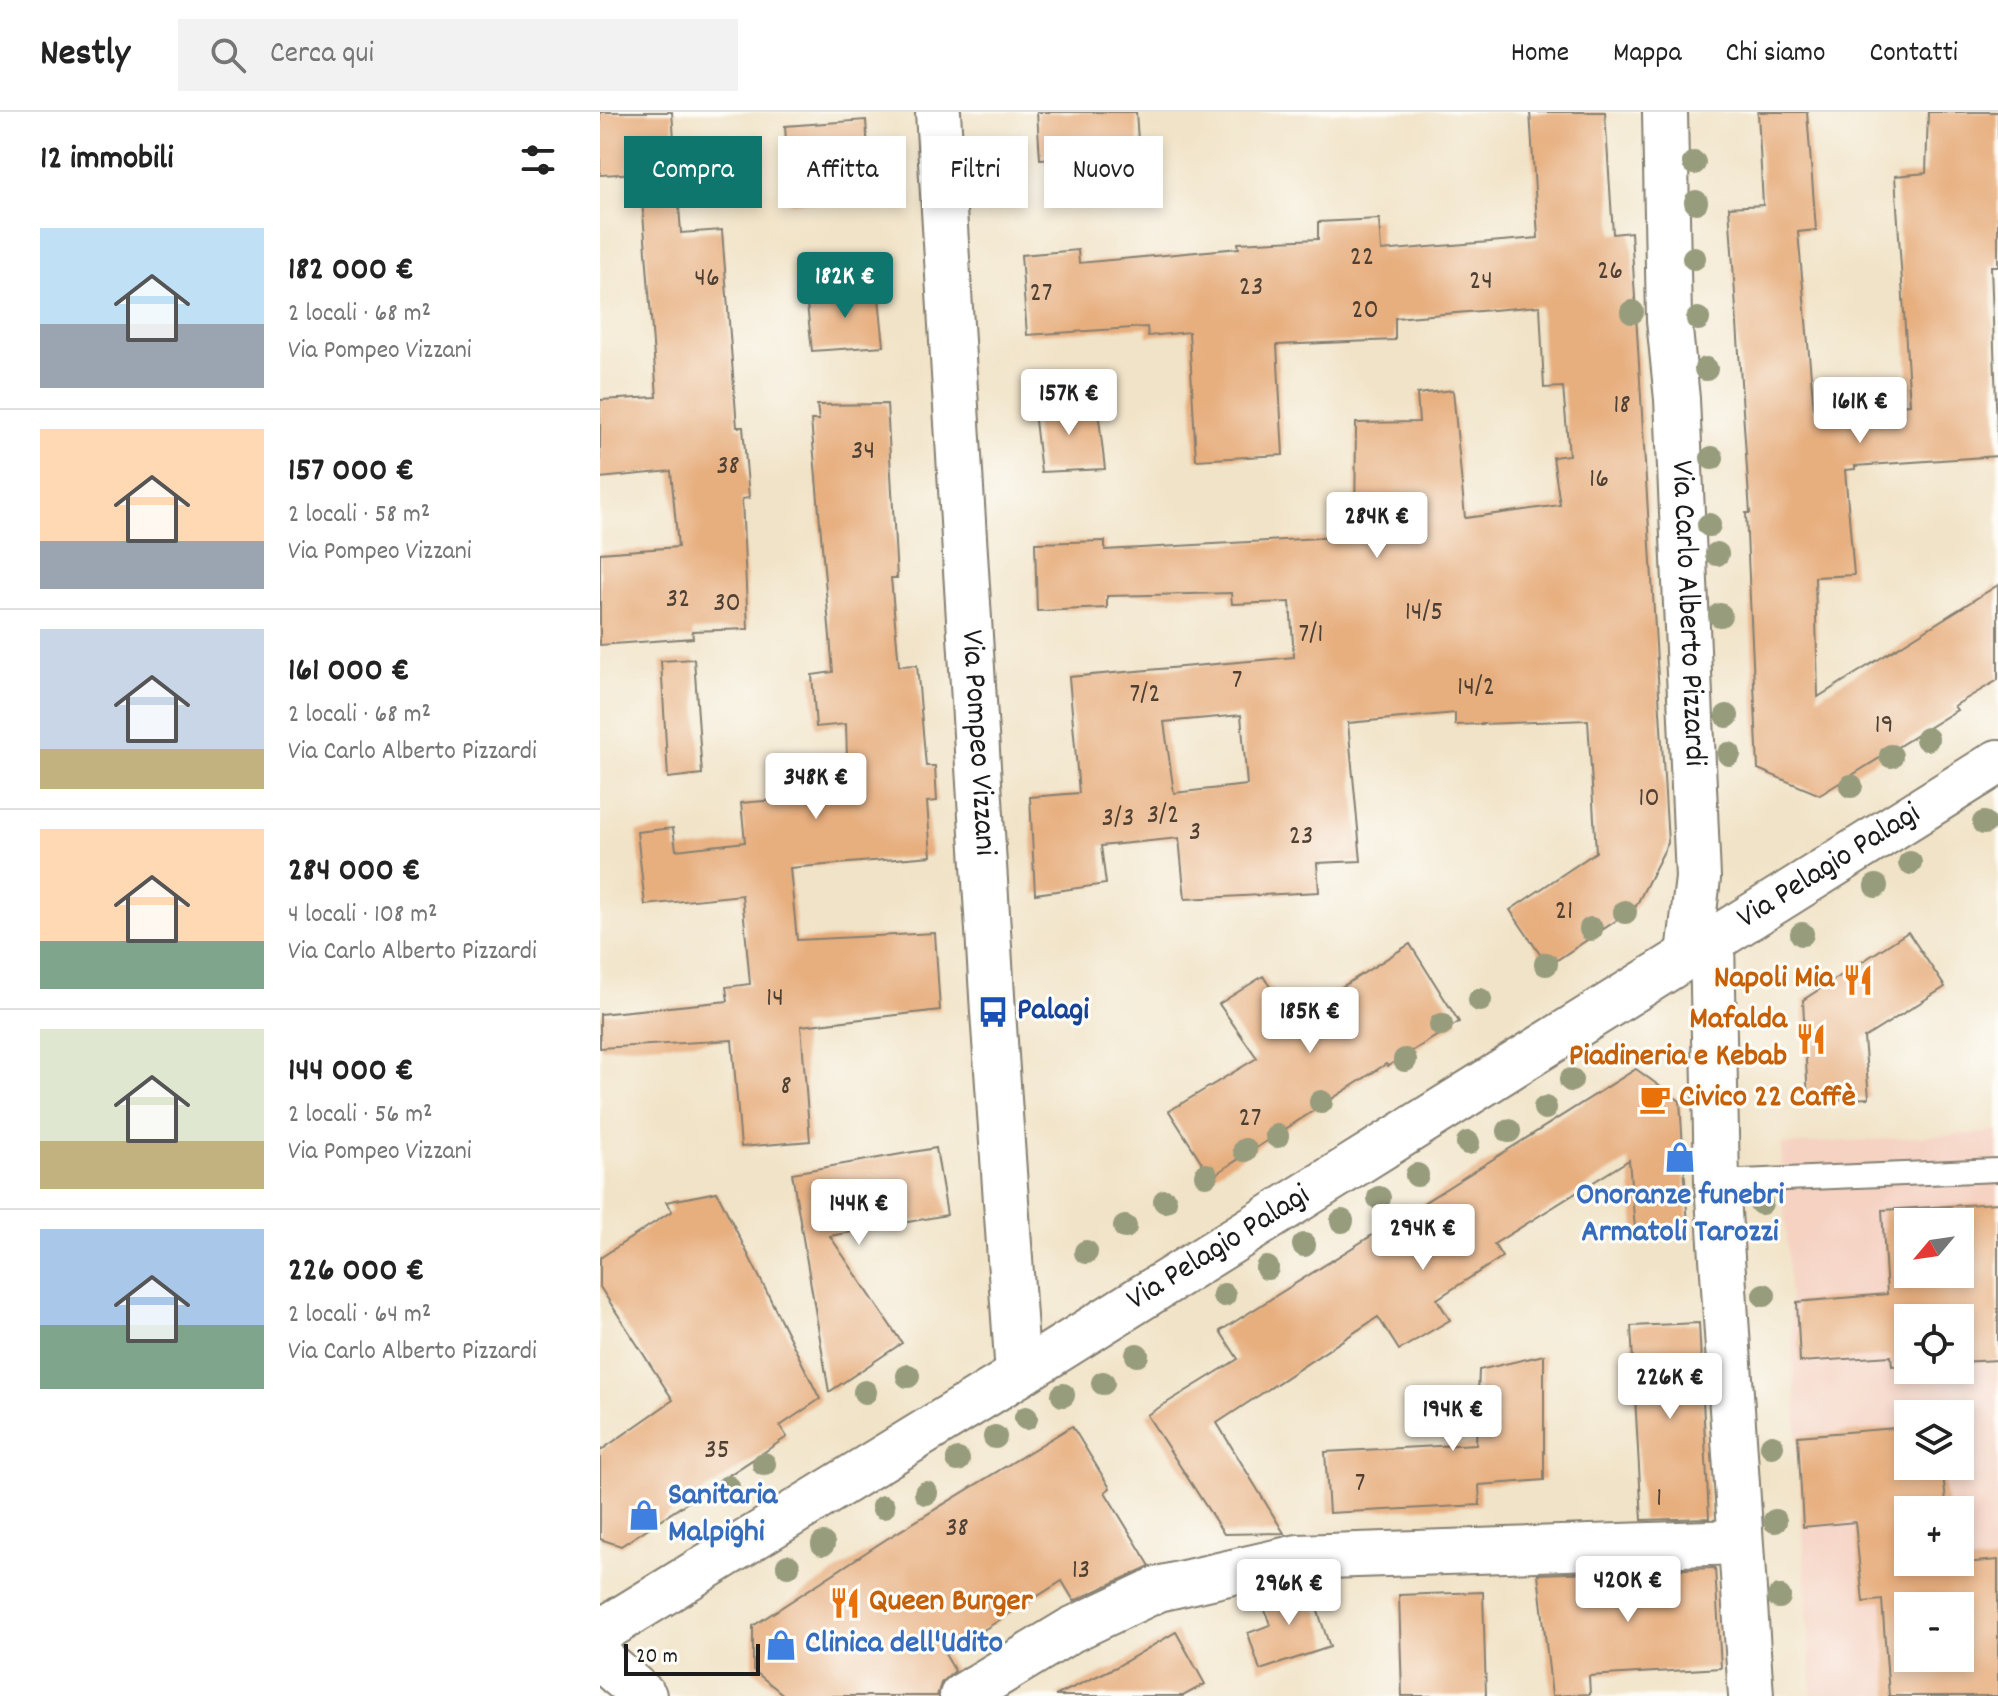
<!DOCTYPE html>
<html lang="it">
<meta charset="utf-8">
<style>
body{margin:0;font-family:Dekko,sans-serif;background:#f2f2f2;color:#222;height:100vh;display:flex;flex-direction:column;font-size:30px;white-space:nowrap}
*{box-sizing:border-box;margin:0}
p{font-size:26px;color:#767676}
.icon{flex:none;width:44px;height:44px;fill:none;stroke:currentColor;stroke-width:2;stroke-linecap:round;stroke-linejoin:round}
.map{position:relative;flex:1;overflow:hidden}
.drawer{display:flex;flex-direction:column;background:#fff;width:600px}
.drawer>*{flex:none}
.hud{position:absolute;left:24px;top:24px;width:760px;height:72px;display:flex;gap:16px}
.needle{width:52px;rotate:241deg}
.buttons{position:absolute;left:1294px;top:1096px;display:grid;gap:16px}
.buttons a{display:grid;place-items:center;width:80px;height:80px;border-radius:0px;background:#fff;box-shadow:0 4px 12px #0003;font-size:40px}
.scale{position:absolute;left:24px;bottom:20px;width:136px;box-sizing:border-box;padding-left:8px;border:4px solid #1c1c1c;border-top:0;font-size:22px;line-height:28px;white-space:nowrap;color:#1c1c1c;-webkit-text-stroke:6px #fdfcf7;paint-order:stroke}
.price{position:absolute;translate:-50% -68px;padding:0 18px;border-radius:8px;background:#fff;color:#222;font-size:26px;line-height:52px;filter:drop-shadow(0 2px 4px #0008)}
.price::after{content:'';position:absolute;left:50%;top:48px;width:24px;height:18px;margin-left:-12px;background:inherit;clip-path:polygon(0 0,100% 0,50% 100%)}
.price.current{background:#0f766e;color:#fff}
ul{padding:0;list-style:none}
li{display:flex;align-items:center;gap:24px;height:200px;padding:0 40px}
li+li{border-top:2px solid #e0e0e0}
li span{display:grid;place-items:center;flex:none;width:224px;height:160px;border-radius:0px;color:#555}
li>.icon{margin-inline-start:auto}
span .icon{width:96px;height:96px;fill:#fffc;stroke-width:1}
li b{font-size:34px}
h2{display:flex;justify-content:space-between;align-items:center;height:96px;padding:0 40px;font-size:34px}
.pill{padding:0 28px;border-radius:0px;background:#fff;box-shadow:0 4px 12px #0003;font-size:28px;line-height:72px}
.pill.current{background:#0f766e;color:#fff}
header{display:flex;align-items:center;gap:48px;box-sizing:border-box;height:112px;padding:0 40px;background:#fff;border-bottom:2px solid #e0e0e0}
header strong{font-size:38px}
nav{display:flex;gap:44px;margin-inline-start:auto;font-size:28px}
.search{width:560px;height:72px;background:#f2f2f2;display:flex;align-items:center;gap:20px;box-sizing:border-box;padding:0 28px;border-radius:0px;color:#767676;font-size:30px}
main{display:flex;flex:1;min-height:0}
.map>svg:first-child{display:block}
.built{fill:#f5d2c2;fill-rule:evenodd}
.building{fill:#e7ae7e;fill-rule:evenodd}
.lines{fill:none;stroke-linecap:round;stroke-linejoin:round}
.lane-casing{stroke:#868072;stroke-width:26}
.street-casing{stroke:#868072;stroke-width:48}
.secondary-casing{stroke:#868072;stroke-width:48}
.primary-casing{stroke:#868072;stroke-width:48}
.lane{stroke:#fff;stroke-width:22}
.street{stroke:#fff;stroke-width:44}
.secondary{stroke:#fff;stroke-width:44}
.primary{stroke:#fff;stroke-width:44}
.tree{fill:#979c7d}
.labels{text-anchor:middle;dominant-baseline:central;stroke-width:6;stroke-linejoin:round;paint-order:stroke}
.number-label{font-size:28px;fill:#4f4034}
.street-label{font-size:32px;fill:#1c1c1c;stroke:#fdfcf7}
.food-label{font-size:32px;font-weight:bold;fill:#c56008;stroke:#fdfcf7;text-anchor:end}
.transit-label{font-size:32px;font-weight:bold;fill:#164399;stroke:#fdfcf7;text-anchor:start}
.shop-label{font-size:32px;font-weight:bold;fill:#366cbe;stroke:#fdfcf7;text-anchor:start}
</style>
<header>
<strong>Nestly</strong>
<div class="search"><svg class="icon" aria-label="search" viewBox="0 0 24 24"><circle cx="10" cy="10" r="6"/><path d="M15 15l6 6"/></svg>Cerca qui</div>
<nav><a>Home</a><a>Mappa</a><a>Chi siamo</a><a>Contatti</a></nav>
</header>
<main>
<section class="drawer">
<h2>12 immobili<svg class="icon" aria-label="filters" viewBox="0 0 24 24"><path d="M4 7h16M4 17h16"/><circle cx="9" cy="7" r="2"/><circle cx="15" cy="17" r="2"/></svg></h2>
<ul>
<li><span style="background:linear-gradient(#bfe0f5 60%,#9aa5b1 0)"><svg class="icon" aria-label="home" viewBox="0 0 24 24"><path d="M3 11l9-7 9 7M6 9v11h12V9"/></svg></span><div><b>182 000 €</b><p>2 locali · 68 m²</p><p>Via Pompeo Vizzani</p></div></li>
<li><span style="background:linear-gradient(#ffd9b3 70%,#9aa5b1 0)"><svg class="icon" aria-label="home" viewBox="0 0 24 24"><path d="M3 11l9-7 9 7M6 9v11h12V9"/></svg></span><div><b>157 000 €</b><p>2 locali · 58 m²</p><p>Via Pompeo Vizzani</p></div></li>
<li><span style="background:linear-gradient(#c9d6e8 75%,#c2b280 0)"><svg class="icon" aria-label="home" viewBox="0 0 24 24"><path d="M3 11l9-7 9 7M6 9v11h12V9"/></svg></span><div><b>161 000 €</b><p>2 locali · 68 m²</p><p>Via Carlo Alberto Pizzardi</p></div></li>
<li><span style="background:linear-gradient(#ffd9b3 70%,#7fa58c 0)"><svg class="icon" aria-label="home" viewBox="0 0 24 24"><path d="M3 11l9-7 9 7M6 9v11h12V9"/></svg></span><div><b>284 000 €</b><p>4 locali · 108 m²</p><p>Via Carlo Alberto Pizzardi</p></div></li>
<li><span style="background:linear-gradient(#dfe7d0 70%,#c2b280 0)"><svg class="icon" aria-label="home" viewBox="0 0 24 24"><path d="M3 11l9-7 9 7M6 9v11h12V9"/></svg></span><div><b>144 000 €</b><p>2 locali · 56 m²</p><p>Via Pompeo Vizzani</p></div></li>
<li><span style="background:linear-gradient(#a9c7e8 60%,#7fa58c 0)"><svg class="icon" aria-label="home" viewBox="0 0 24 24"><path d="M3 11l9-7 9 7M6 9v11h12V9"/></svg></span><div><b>226 000 €</b><p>2 locali · 64 m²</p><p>Via Carlo Alberto Pizzardi</p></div></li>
</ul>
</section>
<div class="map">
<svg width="1398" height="1584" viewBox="0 0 1398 1584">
<rect width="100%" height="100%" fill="#fdfcf7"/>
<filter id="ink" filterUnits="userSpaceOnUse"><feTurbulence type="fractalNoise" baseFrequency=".0125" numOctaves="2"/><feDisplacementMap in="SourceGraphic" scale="16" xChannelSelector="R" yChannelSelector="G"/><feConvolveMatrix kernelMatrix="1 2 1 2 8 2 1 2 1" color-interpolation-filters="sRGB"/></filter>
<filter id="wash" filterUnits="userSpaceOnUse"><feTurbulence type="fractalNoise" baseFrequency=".006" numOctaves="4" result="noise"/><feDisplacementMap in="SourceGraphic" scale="32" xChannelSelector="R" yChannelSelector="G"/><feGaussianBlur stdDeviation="1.8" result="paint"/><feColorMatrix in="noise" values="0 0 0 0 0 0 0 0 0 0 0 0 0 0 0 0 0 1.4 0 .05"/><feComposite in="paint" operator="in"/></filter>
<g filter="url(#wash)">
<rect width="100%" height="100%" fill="#f1e3c7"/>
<path class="built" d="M 1398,1020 L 1398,1584 L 1212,1584 L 1181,1033 ZM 1308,1110 L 1360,1110 L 1360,1162 L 1308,1162 ZM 1308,1206 L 1360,1206 L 1360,1258 L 1308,1258 ZM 1308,1302 L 1360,1302 L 1360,1354 L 1308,1354 ZM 1308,1398 L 1360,1398 L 1360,1450 L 1308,1450 ZM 1308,1494 L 1360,1494 L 1360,1546 L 1308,1546 Z"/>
<g id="blocks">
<g class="building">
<polygon points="0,0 72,0 81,121 122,118 137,315 143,315 149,386 142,387 148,517 92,519 93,526 0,533 0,441 78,435 71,359 0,366 0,288 57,285 40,61 0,63"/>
<polygon points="437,0 536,0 539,42 440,47"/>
<path d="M 930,0 L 1005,0 L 1013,122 L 1031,120 L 1068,731 L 1035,796 L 948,854 L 910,798 L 996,740 L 988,608 L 855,613 L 855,601 L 748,611 L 761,749 L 717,751 L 719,780 L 585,787 L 579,726 L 501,734 L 506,772 L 435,782 L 430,685 L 479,681 L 469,565 L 694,545 L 690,490 L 632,492 L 631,481 L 507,484 L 507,496 L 437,499 L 435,431 L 505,429 L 505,438 L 755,424 L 756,311 L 819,310 L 817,282 L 853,278 L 865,406 L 960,393 L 953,345 L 969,343 L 963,275 L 944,276 L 940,194 L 795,206 L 795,228 L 677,233 L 683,343 L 596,348 L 589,220 L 548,224 L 547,215 L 427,223 L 421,143 L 478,138 L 479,151 L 639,136 L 638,131 L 718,127 L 718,110 L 779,107 L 781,139 L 938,126 ZM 641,603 L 647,673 L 574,681 L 564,610 Z"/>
<polygon points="1158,0 1207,0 1216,118 1198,120 1214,298 1310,292 1295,64 1326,61 1328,0 1398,0 1398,154 1391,154 1398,344 1255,354 1255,357 1245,358 1254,463 1215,465 1218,585 1398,473 1398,568 1354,594 1357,598 1220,683 1158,657 1146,401 1150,401 1129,95 1163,93"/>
<polygon points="266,8 271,86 190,91 185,14"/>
<polygon points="278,177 284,234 212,239 206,183"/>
<polygon points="497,290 505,357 441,360 433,291"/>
<polygon points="287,292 297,466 291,466 299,554 317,553 326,654 335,654 337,689 327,690 331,744 190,756 197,828 335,821 340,898 201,914 210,1029 141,1035 132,928 0,936 0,902 128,889 126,875 150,872 142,783 45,793 37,720 73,716 76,738 145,730 141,691 248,682 246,612 216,615 212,563 233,560 211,308 219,308 217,293"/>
<polygon points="94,547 102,662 68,666 61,549"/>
<polygon points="1308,820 1345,875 1264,926 1269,986 1208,989 1203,888"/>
<polygon points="810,832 859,910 788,954 786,952 611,1065 569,999 657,946 619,892 663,864 691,907"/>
<polygon points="1036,957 1080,989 1088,1115 1035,1117 1029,1048 894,1132 902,1145 837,1187 850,1208 799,1238 778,1205 617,1311 684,1421 624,1422 547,1303 638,1247 620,1219"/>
<polygon points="336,1036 347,1103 230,1124 302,1231 229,1280 192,1061"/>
<polygon points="117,1080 220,1287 180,1314 187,1325 21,1434 0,1427 0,1339 73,1288 0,1175 0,1146 72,1099 66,1090"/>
<path d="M 1398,1091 L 1398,1248 L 1360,1250 L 1360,1206 L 1308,1206 L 1308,1253 L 1292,1254 L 1291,1244 L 1200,1250 L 1197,1190 L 1287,1182 L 1282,1098 ZM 1308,1110 L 1360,1110 L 1360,1162 L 1308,1162 Z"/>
<polygon points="1099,1211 1109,1406 1042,1408 1031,1214"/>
<polygon points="944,1243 944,1368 879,1373 880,1393 729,1401 725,1340 876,1332 879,1258"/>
<polygon points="472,1314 510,1376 505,1380 550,1454 474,1489 462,1469 345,1542 355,1559 341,1571 337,1584 185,1584 153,1558 153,1514 285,1428"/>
<path d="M 1308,1315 L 1308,1354 L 1342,1354 L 1347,1398 L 1308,1398 L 1308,1450 L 1352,1450 L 1352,1452 L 1398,1448 L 1398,1584 L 1289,1584 L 1282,1488 L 1263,1490 L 1255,1410 L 1203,1415 L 1198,1324 ZM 1308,1494 L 1360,1494 L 1360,1546 L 1308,1546 Z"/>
<polygon points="1115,1456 1121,1556 989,1564 990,1582 952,1584 938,1462"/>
<polygon points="702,1470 708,1470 730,1535 660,1558 648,1521 670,1513 660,1483"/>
<polygon points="883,1480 886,1584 802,1584 799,1483"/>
<polygon points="576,1520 605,1572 583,1584 455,1584 516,1555"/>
</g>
</g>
</g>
<g filter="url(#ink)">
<use href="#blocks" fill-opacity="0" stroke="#868072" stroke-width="2"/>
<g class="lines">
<defs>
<polyline id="lane" points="1117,1070 1398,1058"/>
<g id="street">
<path id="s1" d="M 338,0 L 393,900 L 418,1263"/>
<path id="s2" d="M 1065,0 L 1069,208 L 1077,287 L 1098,766 L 1089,842"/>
<polyline points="362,1584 471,1518 558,1477 698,1445 1139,1430"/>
</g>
<g id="secondary">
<polyline points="1112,828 1117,1070 1151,1584"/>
<path id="s3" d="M 0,1520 L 418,1263 L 1398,650"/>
</g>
<polyline id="primary" points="0,1546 44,1584"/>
</defs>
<use href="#lane" class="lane-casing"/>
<use href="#street" class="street-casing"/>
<use href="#secondary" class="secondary-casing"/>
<use href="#primary" class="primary-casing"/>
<use href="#lane" class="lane"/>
<use href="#street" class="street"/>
<use href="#secondary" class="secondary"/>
<use href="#primary" class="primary"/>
</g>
<g class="tree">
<circle cx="1094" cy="51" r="12"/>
<circle cx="1096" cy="90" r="12"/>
<circle cx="1094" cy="146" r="12"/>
<circle cx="1032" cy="200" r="12"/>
<circle cx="1098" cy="207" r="12"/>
<circle cx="1106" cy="257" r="12"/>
<circle cx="1112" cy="346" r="12"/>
<circle cx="1109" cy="413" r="12"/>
<circle cx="1117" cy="442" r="12"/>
<circle cx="1120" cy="503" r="12"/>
<circle cx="1127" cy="604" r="12"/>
<circle cx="1327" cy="627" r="12"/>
<circle cx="1129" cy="642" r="12"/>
<circle cx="1291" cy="644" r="12"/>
<circle cx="1251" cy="674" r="12"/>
<circle cx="1384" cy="711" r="12"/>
<circle cx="1310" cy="751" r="12"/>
<circle cx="1276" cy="774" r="12"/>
<circle cx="1025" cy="800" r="12"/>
<circle cx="991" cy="817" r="12"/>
<circle cx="1202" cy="822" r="12"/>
<circle cx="946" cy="852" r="12"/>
<circle cx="880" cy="888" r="12"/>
<circle cx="841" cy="913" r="12"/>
<circle cx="805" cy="948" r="12"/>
<circle cx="971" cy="968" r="12"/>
<circle cx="721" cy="990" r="12"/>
<circle cx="945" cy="996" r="12"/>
<circle cx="909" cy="1019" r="12"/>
<circle cx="677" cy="1024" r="12"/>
<circle cx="868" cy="1031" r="12"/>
<circle cx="645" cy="1038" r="12"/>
<circle cx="606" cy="1063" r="12"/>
<circle cx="817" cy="1063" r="12"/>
<circle cx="779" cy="1086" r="12"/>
<circle cx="565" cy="1089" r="12"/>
<circle cx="1161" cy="1091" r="12"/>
<circle cx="742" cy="1109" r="12"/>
<circle cx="525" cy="1115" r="12"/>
<circle cx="704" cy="1133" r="12"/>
<circle cx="486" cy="1140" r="12"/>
<circle cx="667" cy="1156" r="12"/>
<circle cx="624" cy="1183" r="12"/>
<circle cx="1164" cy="1183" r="12"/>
<circle cx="537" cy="1243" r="12"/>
<circle cx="308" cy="1264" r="12"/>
<circle cx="503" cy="1271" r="12"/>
<circle cx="265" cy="1280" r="12"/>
<circle cx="463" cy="1283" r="12"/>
<circle cx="426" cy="1306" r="12"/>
<circle cx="395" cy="1325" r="12"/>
<circle cx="1172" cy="1334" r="12"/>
<circle cx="358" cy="1348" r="12"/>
<circle cx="164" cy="1352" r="12"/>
<circle cx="128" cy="1375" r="12"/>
<circle cx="326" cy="1381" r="12"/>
<circle cx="283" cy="1395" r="12"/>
<circle cx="1175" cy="1409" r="12"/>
<circle cx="223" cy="1432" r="12"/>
<circle cx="188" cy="1454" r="12"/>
<circle cx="1179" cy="1485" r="12"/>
</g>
</g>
<defs>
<symbol id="restaurant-bare" viewBox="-9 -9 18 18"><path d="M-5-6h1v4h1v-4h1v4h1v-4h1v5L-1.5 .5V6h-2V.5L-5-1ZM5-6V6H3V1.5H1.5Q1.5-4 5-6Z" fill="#e8710a" stroke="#fdfcf7" stroke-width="2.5" paint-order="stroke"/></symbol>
<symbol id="bus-bare" viewBox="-9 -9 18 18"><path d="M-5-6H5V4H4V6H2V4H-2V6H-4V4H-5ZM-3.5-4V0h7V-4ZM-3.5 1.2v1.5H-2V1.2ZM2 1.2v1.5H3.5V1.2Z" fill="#1a4fb4" stroke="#fdfcf7" stroke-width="2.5" paint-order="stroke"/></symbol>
<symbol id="cafe-bare" viewBox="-9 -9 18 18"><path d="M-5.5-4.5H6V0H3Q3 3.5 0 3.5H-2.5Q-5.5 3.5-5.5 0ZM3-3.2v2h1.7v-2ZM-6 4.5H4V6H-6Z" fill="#e8710a" stroke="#fdfcf7" stroke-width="2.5" paint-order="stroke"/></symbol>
<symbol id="shop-bare" viewBox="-9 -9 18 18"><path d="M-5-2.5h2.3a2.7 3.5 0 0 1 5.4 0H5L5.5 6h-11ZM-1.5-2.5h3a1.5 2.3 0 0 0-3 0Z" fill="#3f7fe0" stroke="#fdfcf7" stroke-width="2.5" paint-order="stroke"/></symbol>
</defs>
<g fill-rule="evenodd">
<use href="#restaurant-bare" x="1236" y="846" width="44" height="44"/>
<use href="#bus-bare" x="371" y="878" width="44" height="44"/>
<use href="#restaurant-bare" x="1189" y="905" width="44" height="44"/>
<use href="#cafe-bare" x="1033" y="965" width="44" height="44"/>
<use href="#shop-bare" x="1058" y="1023" width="44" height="44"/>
<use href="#shop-bare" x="22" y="1381" width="44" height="44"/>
<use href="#restaurant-bare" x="223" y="1469" width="44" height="44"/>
<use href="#shop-bare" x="159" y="1511" width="44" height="44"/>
</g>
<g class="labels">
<g class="number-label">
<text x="762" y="147">22</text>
<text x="1010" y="161">26</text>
<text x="107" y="168">46</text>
<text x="881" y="171">24</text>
<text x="651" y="177">23</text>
<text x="441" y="183">27</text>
<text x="765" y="200">20</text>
<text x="1022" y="295">18</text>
<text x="263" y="341">34</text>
<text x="128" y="356">38</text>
<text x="999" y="369">16</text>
<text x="78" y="489">32</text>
<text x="127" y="493">30</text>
<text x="824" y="502">14/5</text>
<text x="711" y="524">7/1</text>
<text x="637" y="570">7</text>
<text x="876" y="577">14/2</text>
<text x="545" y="584">7/2</text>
<text x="1284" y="615">19</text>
<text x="1049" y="688">10</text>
<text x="563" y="705">3/2</text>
<text x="518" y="708">3/3</text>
<text x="595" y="722">3</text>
<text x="701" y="726">23</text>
<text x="964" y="801">21</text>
<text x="175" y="888">14</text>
<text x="186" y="976">8</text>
<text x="650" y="1008">27</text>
<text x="117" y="1340">35</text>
<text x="760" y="1373">7</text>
<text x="1059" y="1388">1</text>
<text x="357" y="1418">38</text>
<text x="481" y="1460">13</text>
</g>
<g class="street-label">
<text stroke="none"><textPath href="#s2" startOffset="502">Via Carlo Alberto Pizzardi</textPath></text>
<text stroke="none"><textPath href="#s1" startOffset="632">Via Pompeo Vizzani</textPath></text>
<text stroke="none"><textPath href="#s3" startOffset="1448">Via Pelagio Palagi</textPath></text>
<text stroke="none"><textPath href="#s3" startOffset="728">Via Pelagio Palagi</textPath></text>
</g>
<g class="food-label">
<text x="1234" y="868">Napoli Mia</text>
<text x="1187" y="909">Mafalda<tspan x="1187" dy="37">Piadineria e Kebab</tspan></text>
<text x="1079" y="987" text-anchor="start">Civico 22 Caffè</text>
<text x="269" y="1491" text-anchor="start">Queen Burger</text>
</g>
<g class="transit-label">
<text x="417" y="900">Palagi</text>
</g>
<g class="shop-label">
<text x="1080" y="1085" text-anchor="middle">Onoranze funebri<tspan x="1080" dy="37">Armatoli Tarozzi</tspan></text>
<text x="68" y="1385">Sanitaria<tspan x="68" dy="37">Malpighi</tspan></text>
<text x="205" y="1533">Clinica dell'Udito</text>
</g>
</g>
</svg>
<div class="buttons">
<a><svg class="needle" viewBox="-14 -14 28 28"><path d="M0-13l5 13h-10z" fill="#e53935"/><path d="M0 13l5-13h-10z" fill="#767676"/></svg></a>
<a><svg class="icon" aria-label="locate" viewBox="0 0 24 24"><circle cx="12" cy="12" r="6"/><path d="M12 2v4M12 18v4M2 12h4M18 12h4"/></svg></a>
<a><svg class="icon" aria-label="layers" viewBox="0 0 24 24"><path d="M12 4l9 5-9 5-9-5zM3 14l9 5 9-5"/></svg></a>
<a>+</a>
<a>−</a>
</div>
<div class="scale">20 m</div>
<b class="price current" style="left:245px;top:208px">182K €</b>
<b class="price" style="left:469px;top:325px">157K €</b>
<b class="price" style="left:1260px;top:333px">161K €</b>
<b class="price" style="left:777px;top:448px">284K €</b>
<b class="price" style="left:216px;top:709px">348K €</b>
<b class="price" style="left:710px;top:943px">185K €</b>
<b class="price" style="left:259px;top:1135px">144K €</b>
<b class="price" style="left:823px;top:1160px">294K €</b>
<b class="price" style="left:1070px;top:1309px">226K €</b>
<b class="price" style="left:853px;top:1341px">194K €</b>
<b class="price" style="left:1028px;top:1512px">420K €</b>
<b class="price" style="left:689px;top:1515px">296K €</b>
<div class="hud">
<a class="pill current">Compra</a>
<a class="pill">Affitta</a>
<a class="pill">Filtri</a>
<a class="pill">Nuovo</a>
</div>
</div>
</main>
